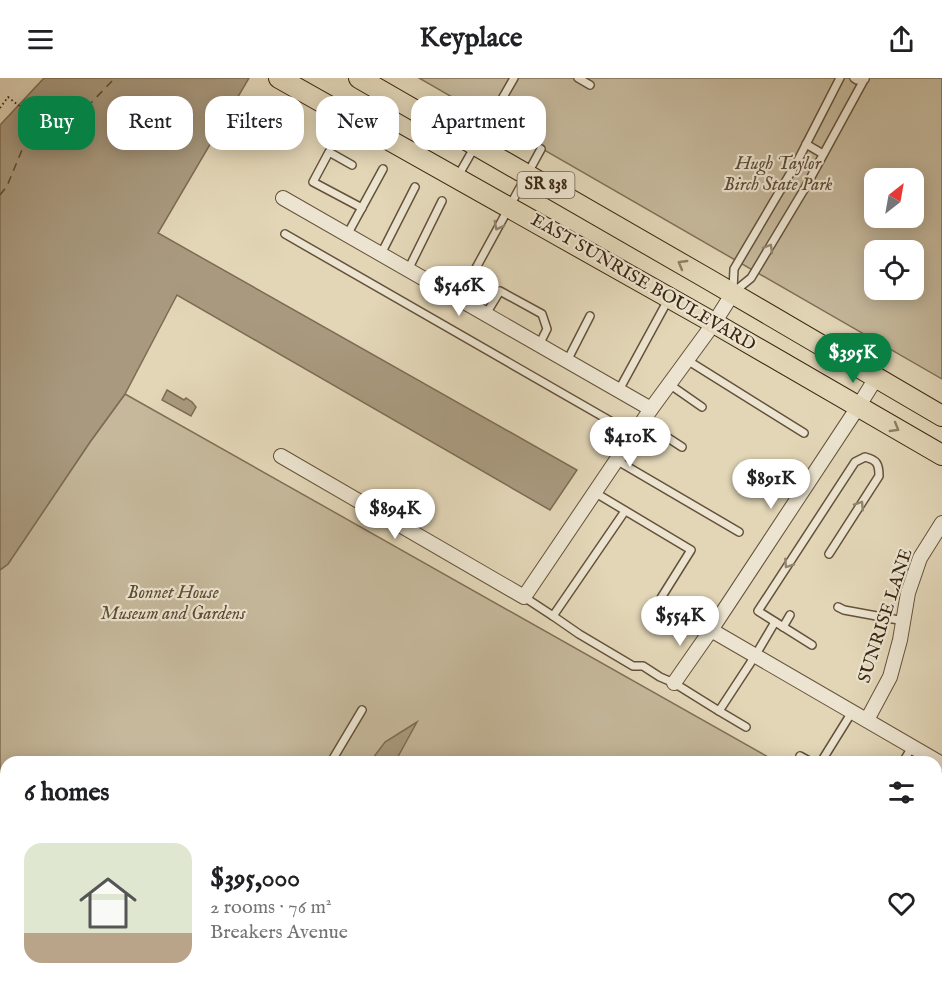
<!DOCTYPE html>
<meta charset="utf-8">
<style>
body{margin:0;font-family:"IM FELL English",serif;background:#f6f6f6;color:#202124;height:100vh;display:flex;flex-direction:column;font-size:22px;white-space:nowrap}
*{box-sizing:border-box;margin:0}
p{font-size:20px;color:#757577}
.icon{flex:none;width:33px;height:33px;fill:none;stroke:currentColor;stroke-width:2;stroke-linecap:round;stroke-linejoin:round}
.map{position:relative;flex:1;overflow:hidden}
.sheet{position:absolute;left:0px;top:678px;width:942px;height:234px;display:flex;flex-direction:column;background:#fff;border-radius:18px 18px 0 0;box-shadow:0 3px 15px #0003}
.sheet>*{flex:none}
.hud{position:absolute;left:18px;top:18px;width:600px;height:54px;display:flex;gap:12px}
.needle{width:39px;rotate:31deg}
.buttons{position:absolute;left:864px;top:90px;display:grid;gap:12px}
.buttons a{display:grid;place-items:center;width:60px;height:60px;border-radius:12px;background:#fff;box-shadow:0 3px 15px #0003;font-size:30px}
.price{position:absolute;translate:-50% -51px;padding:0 14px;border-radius:21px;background:#fff;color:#222;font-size:20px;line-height:39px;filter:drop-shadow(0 2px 3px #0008)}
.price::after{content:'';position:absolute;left:50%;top:36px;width:18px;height:14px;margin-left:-9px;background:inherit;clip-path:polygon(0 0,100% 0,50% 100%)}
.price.active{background:#0b8043;color:#fff}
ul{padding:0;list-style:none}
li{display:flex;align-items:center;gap:18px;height:150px;padding:0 24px}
li span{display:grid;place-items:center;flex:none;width:168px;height:120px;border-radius:18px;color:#555}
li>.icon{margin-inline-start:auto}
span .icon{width:72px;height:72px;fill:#fffc;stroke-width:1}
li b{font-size:26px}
h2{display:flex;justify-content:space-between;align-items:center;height:72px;padding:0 24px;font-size:26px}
.tag{padding:0 21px;border-radius:18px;background:#fff;box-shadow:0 3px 15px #0003;font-size:21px;line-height:54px}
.tag.active{background:#0b8043;color:#fff}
header{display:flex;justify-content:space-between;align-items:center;height:78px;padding:0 24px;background:#fff;font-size:27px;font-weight:700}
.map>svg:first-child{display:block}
.green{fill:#c5b89b;stroke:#806f56;stroke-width:1.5;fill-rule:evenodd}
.water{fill:#a99a7f;stroke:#7d6c53;stroke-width:1.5}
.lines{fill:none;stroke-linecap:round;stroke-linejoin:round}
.ferry{stroke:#5b4932;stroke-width:1.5;stroke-dasharray:8 6;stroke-linecap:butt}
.lane-casing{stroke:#64523a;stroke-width:10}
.street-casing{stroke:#64523a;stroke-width:16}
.primary-casing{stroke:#3a2611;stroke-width:22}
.path{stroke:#3a2611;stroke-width:2;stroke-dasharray:1.5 3;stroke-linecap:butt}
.lane{stroke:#ece4d0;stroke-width:7}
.street{stroke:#ece4d0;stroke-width:14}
.primary{stroke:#e2d6b7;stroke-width:20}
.oneway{stroke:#938570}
.oneway2{stroke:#8e7e64}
.labels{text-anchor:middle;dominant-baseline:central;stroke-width:4.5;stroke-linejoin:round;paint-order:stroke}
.shield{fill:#ece4d0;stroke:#6f5f4a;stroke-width:1.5}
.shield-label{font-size:16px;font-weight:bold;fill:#3a2611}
.park-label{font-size:18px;font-style:italic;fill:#5d4a34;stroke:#ece4d0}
.street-label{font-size:18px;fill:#3a2611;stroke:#ece4d0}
</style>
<header><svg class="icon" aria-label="menu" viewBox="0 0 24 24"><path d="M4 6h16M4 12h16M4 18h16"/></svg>Keyplace<svg class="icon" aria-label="share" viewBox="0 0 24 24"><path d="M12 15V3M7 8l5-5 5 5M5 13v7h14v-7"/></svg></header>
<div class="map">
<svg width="942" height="912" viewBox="0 0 942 912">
<rect width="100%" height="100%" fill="#e2d6b7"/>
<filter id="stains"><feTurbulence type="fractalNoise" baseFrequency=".00333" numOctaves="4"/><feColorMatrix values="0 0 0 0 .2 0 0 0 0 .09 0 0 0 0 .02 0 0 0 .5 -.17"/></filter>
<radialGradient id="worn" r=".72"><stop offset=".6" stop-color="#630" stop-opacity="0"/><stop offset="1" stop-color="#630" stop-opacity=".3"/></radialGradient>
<g class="green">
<path d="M 419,0 L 942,0 L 942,301 ZM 874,100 L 914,100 L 914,140 L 874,140 ZM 874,172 L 914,172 L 914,212 L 874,212 Z"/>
<polygon points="125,316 777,684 6,684 6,875 0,872 0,492 8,486 90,364"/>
<polygon points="59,906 817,906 814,912 69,912"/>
</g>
<g class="water">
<polygon points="44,0 249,0 158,155 577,392 550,432 177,217 125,316 90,364 8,486 0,492 0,47"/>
<polygon points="167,312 184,322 186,320 192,324 196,329 191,338 162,322"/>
<polygon points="417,644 395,684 370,684 385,664"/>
</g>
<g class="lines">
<g class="ferry">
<polyline points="18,27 32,32 87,29 115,0"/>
<polyline points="0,117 7,108 29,55 18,27"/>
</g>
<defs>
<g id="lane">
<polyline points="578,0 590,7"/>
<polyline points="854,0 857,2 865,1"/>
<polyline points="806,66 823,76"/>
<polyline points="352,87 329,74 313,104 362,130"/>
<polyline points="458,98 514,0"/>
<polyline points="285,156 633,356"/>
<polyline points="347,157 383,91"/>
<polyline points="381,176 415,109"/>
<polyline points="408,192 442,123"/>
<polyline points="733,212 734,191 797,84 840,0"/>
<polyline points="735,213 751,200 805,110 865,0"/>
<polyline points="459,221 541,71"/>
<polyline points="486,236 500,213 542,236 547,251 539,267"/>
<polyline points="687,282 804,355"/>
<polyline points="567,283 590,238"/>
<polyline points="669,306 702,329"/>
<polyline points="619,312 668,222"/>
<polyline points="642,343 682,369"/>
<polyline points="616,382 739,454"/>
<polyline points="594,414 691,472 661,520 711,552"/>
<polyline points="524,519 553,538 625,433"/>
<polyline points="838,529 844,532 904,543"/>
<polyline points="553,538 579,556 633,588 643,588 660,599 674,605 719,633"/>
<polyline points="783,549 790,537"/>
<path d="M 812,567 L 758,533 L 855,384 L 865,379 C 877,382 879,386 879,398 L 829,476"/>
<polyline points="746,649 719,633 755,578 775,544"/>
<polyline points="800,678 811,684"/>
<polyline points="331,684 362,632"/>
<polyline points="821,684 852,634"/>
<polyline points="903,684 912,669"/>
</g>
<g id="street">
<polyline points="283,120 651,331"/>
<polyline points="281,378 524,519 651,331 714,245 733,215"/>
<polyline points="711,552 942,686"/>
<polyline points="674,605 711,552 858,329 876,300"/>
<polyline points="867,642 890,599 900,562 908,515 920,480 942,445"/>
</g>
<g id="primary">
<polyline points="279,0 714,245 942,377"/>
<polyline points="359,0 708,201 942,338"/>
<polyline points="936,773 942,763"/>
<polyline points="831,912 835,906"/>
<polyline points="860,912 864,906"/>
</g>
</defs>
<use href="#lane" class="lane-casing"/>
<use href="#street" class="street-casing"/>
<use href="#primary" class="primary-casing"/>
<g class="path">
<polyline points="0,30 8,19 18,27"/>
<polyline points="614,912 616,906"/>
</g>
<use href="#lane" class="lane"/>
<use href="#street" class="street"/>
<use href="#primary" class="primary"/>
</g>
<defs><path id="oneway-chevron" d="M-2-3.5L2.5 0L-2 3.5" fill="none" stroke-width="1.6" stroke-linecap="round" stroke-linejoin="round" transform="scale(1.5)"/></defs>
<g class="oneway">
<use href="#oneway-chevron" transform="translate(498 148) rotate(118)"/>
<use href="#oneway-chevron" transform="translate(769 170) rotate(-60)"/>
<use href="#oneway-chevron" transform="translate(860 427) rotate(-57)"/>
<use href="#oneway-chevron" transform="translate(788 486) rotate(123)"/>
</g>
<g class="oneway2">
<use href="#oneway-chevron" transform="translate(682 186) rotate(-150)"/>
<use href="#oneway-chevron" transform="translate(895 350) rotate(30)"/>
</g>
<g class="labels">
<rect class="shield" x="517.5" y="94" width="57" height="26" rx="4.5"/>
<g class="shield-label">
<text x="546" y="107">SR 838</text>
</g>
<g class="park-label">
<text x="778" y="86">Hugh Taylor<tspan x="778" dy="21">Birch State Park</tspan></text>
<text x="173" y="515">Bonnet House<tspan x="173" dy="21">Museum and Gardens</tspan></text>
</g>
<g class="street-label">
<text transform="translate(643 205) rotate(30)">EAST SUNRISE BOULEVARD</text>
<text transform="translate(886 538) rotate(-72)">SUNRISE LANE</text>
</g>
</g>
<rect width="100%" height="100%" filter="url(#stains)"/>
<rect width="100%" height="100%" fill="url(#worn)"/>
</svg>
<div class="buttons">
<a><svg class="needle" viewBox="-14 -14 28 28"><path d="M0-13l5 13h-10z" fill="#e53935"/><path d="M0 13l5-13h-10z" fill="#757577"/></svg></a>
<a><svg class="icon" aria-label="locate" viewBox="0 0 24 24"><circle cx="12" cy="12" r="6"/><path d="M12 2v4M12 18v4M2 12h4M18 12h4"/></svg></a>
</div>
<b class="price" style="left:459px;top:239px">$546K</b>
<b class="price active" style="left:853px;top:306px">$395K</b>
<b class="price" style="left:630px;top:390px">$410K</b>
<b class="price" style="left:771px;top:432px">$891K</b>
<b class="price" style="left:395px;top:462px">$894K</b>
<b class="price" style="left:680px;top:569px">$554K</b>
<div class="hud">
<a class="tag active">Buy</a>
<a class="tag">Rent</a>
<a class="tag">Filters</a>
<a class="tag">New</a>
<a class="tag">Apartment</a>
</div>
<section class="sheet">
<h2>6 homes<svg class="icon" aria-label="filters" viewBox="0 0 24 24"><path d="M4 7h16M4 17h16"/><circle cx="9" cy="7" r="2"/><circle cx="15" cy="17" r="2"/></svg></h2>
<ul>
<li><span style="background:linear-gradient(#dfe7d0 75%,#b9a48a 0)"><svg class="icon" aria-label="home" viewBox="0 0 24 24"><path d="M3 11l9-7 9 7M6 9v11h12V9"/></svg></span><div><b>$395,000</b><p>2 rooms · 76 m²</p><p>Breakers Avenue</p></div><svg class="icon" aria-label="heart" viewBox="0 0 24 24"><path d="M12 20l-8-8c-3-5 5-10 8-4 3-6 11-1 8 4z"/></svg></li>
</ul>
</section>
</div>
